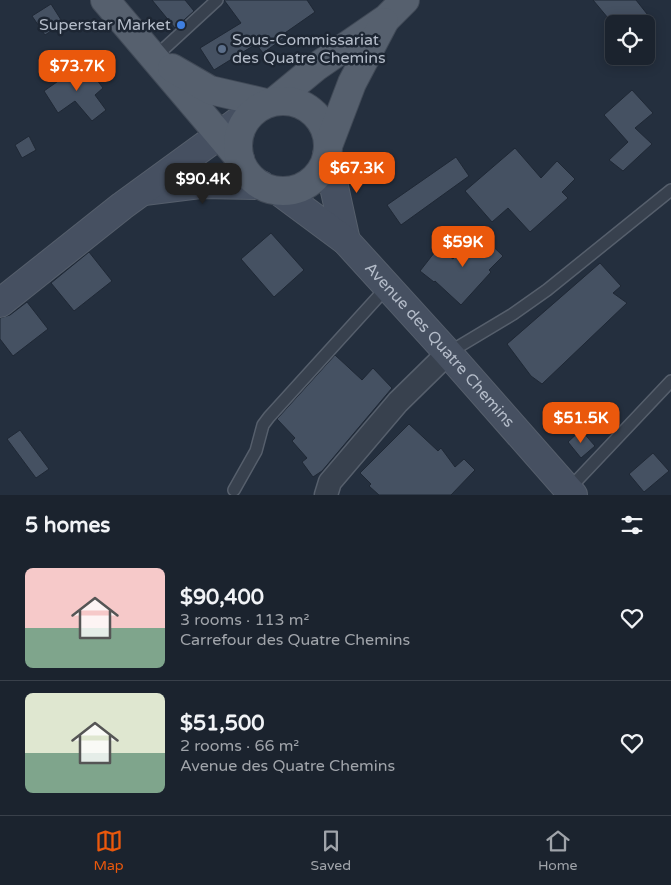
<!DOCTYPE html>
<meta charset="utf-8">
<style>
body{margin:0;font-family:"Varela Round",sans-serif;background:#282f3a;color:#f1f3f6;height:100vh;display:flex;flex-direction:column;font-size:19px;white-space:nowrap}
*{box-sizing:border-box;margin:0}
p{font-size:16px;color:#a0a4aa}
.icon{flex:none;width:28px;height:28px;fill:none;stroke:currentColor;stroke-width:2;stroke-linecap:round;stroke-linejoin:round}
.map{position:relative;height:495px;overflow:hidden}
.drawer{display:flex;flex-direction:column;background:#1b232e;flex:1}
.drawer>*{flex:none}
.fabs{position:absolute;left:605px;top:15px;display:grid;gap:10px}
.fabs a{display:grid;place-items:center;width:50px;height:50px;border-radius:8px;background:#1b232e;box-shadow:0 2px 12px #0003,0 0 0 1px #39404a;font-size:25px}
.price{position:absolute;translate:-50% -42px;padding:0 11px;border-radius:10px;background:#ea580c;color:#fff;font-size:16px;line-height:32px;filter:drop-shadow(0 1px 2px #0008)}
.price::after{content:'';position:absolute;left:50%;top:30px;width:15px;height:11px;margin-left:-8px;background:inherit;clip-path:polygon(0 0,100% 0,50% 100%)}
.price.active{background:#222;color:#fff}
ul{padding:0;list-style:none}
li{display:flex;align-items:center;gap:15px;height:125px;padding:0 25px}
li+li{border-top:1px solid #39404a}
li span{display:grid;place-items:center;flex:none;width:140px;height:100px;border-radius:8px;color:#555}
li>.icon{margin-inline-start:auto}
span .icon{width:60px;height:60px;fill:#fffc;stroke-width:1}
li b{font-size:21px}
h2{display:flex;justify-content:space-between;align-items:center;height:60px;padding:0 25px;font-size:21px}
.dock{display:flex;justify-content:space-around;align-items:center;height:70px;border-top:1px solid #39404a;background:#1b232e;font-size:14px;color:#a0a4aa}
.dock a{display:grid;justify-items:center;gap:2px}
.dock .active{color:#ea580c}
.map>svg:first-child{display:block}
.building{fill:#455162;stroke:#1f2835}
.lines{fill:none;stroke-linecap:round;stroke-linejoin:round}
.lane-casing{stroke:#565f6c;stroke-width:14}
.street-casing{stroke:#565f6c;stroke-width:25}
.secondary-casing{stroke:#565f6c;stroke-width:30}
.primary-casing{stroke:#414a57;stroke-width:30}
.lane{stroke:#38414e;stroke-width:11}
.street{stroke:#38414e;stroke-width:22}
.secondary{stroke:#465061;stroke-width:28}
.primary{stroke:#56606e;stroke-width:28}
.shop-dot{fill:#3f7fe0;stroke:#1d2633;stroke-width:2}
.service-dot{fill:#5c6f8a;stroke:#1d2633;stroke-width:2}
.labels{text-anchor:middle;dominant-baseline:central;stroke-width:5;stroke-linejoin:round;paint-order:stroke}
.poi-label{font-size:16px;fill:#b4bcc9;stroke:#1d2633;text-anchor:end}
.street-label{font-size:16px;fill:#b4bcc9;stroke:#1d2633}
</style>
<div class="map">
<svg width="671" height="495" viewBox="0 0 671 495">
<rect width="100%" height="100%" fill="#242f3e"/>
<g class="building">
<polygon points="152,0 185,0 194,11 175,28"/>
<polygon points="224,0 307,0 315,12 282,35 284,38 263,53 256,44 214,70 200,48 241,23"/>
<polygon points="593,0 636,0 655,24 613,24"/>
<polygon points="51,4 63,23 45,35 32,16"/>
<polygon points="84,63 103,88 95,95 106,110 92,121 75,101 58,113 44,91"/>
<polygon points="632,90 653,113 635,128 652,144 623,171 609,160 628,142 604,115"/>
<polygon points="29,136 36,150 22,158 15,145"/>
<polygon points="515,148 541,178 557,161 575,179 562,192 568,198 530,232 508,208 492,222 465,191"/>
<polygon points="456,157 469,176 401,225 387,205"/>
<polygon points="271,233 304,270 274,297 241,259"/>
<polygon points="479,233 503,256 489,270 491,272 461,305 435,281 434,282 420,271 438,248 453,259"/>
<polygon points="89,252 112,281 74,311 51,283"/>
<polygon points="600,263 621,286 613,293 627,303 542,384 531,376 507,344"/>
<polygon points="27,302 48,329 13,356 0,339 0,318 10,315"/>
<polygon points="335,355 362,380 373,368 392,388 322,471 313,477 302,462 307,458 292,441 295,438 277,419"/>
<polygon points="409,424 438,451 441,448 455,467 464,459 475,470 451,495 379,495 369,486 371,484 360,473"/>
<polygon points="20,430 49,469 36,478 7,439"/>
<polygon points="581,430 595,446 581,458 568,442"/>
<polygon points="653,453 669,471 644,492 629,474"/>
</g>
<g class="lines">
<defs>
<g id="lane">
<polyline points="155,57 217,0"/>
<polyline points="448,353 513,314 547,290 671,190"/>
<polyline points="234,490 256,451 263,425 269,417 388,286"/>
<polyline points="568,490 671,381"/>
</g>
<polyline id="street" points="326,495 330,482 398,402 448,353"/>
<g id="secondary">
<polyline points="327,155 346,241"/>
<polyline points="144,191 200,184 261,185"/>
<path id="s1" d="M 280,192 L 346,241 L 448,353 L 573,495"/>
<polyline points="0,303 122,206 255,109"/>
</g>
<g id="primary">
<polyline points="105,0 240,159"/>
<polyline points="172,68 210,90 266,103"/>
<polyline points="276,100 316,67 387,18 405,0"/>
<circle cx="283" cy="146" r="45"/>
<polyline points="328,146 352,83 384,22"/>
</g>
</defs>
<use href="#lane" class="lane-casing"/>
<use href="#street" class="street-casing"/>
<use href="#secondary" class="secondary-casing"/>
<use href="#primary" class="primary-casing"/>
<use href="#lane" class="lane"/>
<use href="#street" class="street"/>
<use href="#secondary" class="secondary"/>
<use href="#primary" class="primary"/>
</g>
<circle class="shop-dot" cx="181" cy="25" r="5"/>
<circle class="service-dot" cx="222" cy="49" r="5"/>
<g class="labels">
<g class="poi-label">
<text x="171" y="25">Superstar Market</text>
<text x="232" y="40" text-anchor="start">Sous-Commissariat<tspan x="232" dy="18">des Quatre Chemins</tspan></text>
</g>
<g class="street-label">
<text stroke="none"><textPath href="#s1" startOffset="222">Avenue des Quatre Chemins</textPath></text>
</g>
</g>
</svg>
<div class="fabs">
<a><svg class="icon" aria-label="locate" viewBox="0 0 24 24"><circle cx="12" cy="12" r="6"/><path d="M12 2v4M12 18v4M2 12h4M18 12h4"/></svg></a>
</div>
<b class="price" style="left:77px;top:92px">$73.7K</b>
<b class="price" style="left:357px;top:194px">$67.3K</b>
<b class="price active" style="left:203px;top:205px">$90.4K</b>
<b class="price" style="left:463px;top:268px">$59K</b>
<b class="price" style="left:581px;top:444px">$51.5K</b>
</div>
<section class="drawer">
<h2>5 homes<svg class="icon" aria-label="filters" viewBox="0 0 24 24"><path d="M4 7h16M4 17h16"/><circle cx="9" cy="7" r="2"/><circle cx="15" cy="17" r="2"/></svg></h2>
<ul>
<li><span style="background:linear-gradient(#f6c9c9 60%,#7fa58c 0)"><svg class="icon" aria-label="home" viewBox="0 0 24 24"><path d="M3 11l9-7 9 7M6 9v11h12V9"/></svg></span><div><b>$90,400</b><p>3 rooms · 113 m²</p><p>Carrefour des Quatre Chemins</p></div><svg class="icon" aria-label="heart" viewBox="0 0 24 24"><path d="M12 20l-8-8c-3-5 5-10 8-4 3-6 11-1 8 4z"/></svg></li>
<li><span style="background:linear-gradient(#dfe7d0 60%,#7fa58c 0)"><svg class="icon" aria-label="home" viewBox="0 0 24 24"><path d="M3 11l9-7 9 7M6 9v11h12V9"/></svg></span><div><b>$51,500</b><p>2 rooms · 66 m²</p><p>Avenue des Quatre Chemins</p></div><svg class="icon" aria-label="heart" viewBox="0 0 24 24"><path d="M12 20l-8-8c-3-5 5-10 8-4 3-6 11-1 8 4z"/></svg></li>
</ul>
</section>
<nav class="dock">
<a class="active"><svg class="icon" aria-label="map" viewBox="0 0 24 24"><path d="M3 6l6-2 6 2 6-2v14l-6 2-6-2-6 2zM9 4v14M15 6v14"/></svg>Map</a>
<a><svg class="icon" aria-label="saved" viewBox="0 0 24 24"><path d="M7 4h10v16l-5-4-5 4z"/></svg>Saved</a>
<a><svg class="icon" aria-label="home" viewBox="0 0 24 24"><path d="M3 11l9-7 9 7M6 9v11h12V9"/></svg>Home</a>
</nav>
